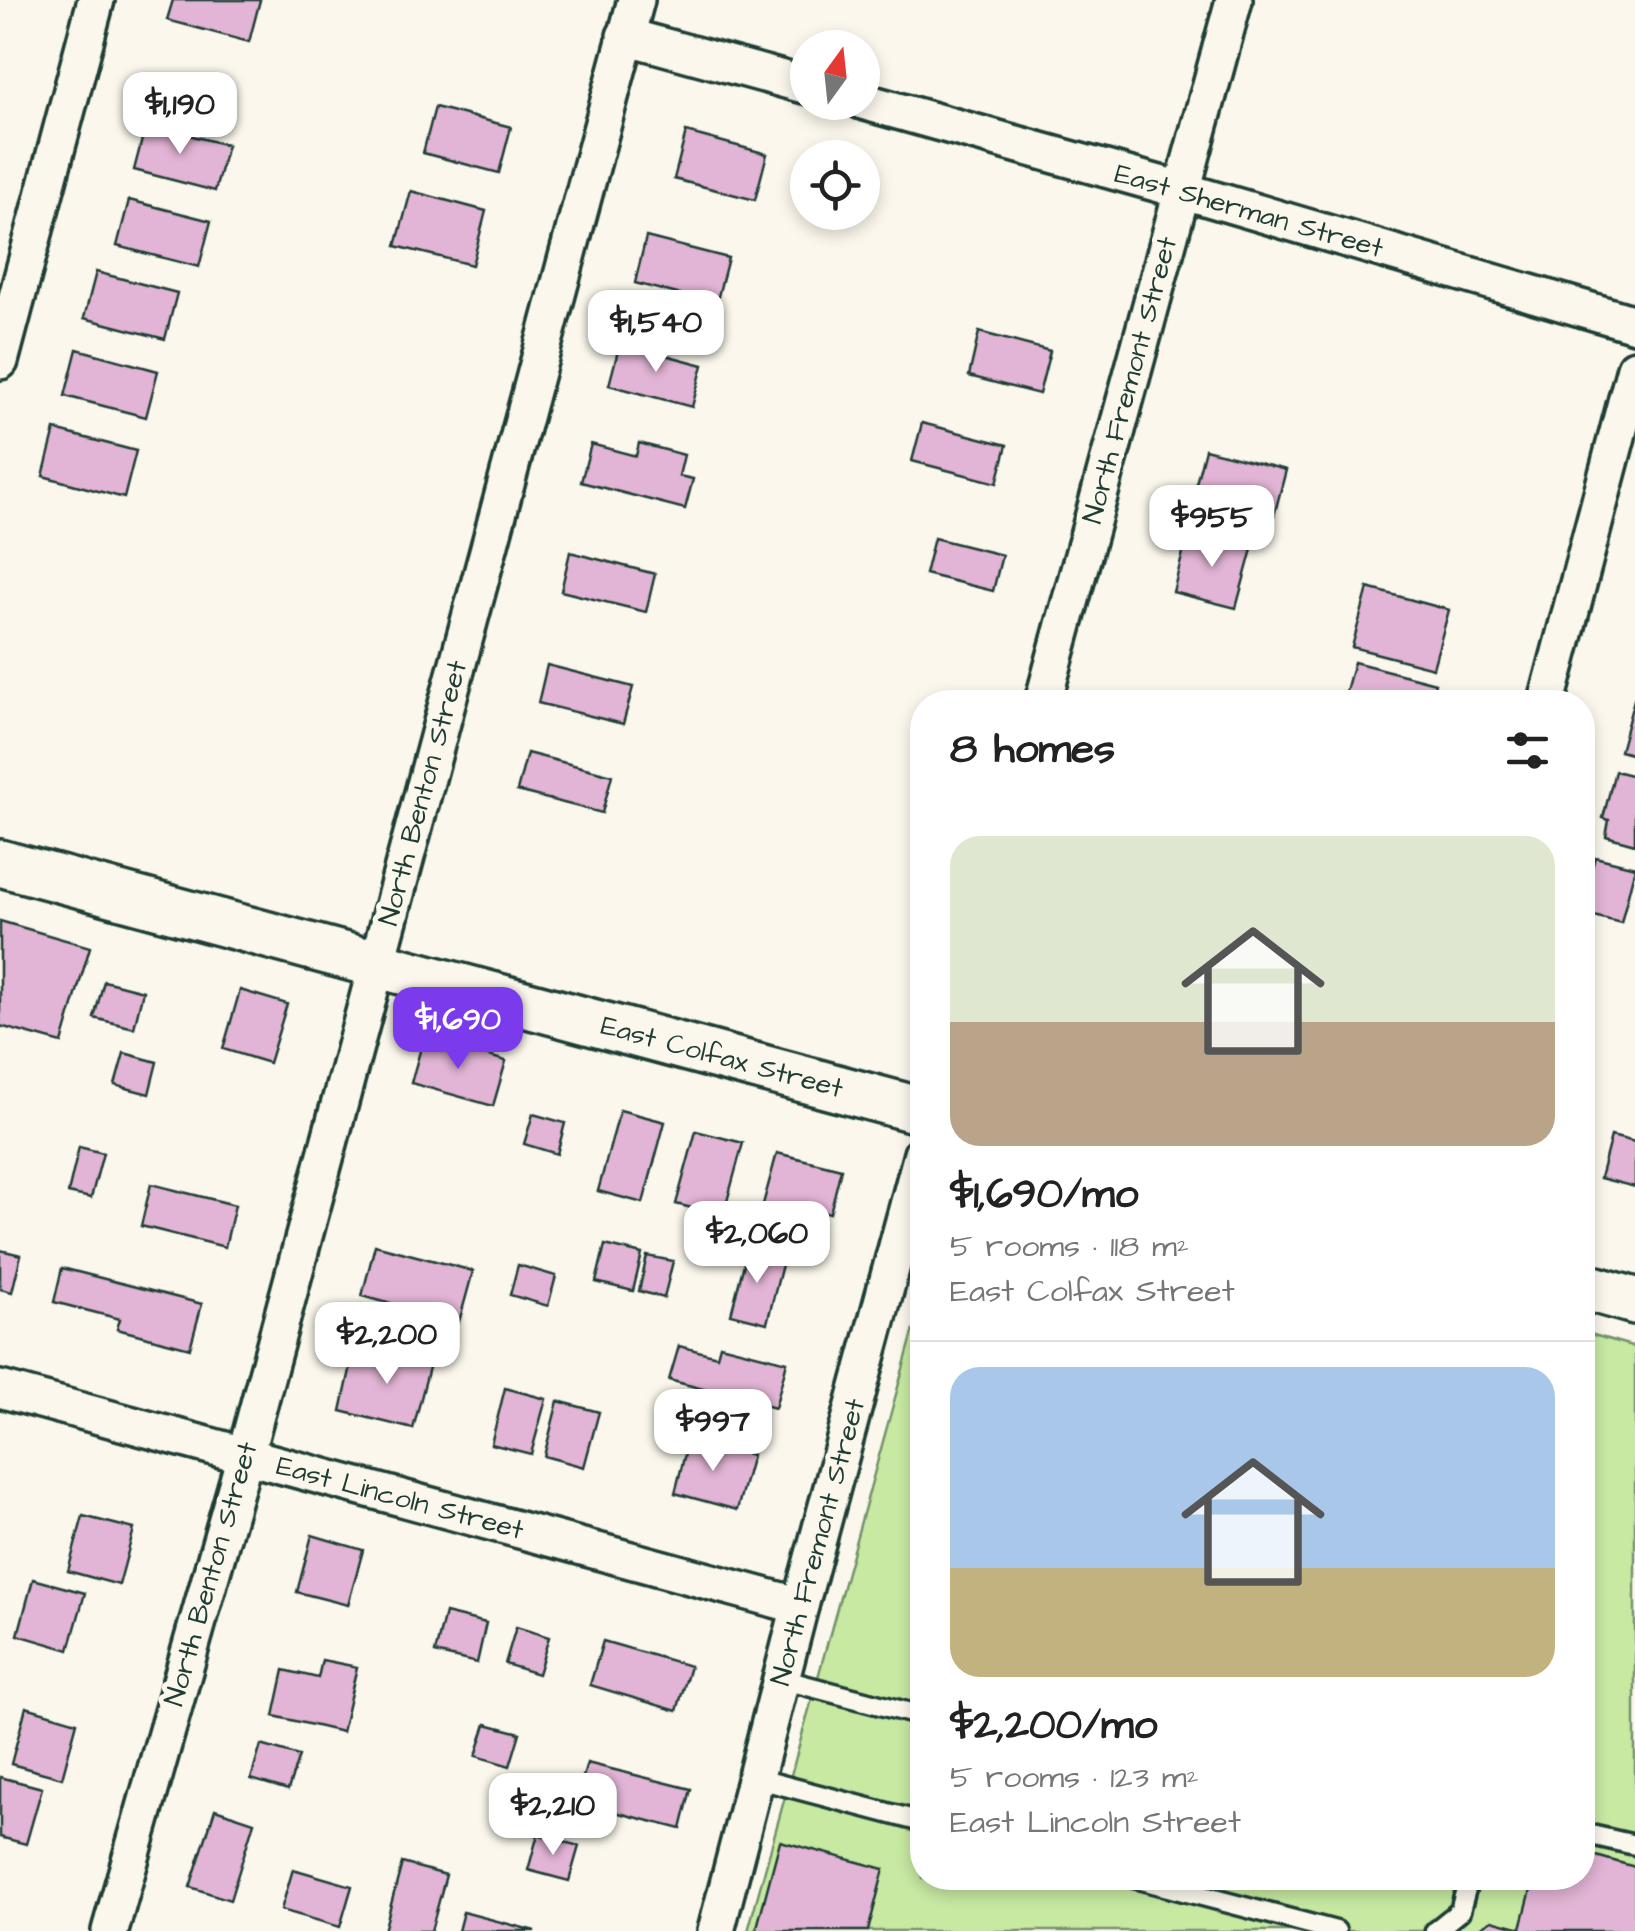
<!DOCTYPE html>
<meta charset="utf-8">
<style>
body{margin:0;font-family:"Architects Daughter",sans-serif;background:#f2f2f2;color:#222;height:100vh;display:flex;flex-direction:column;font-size:38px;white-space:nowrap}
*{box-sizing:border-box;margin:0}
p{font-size:32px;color:#767676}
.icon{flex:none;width:55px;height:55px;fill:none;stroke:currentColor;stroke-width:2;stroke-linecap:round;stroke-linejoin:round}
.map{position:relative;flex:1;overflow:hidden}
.drawer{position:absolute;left:910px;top:690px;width:685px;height:1200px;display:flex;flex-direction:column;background:#fff;border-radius:40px;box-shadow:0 5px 15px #0003}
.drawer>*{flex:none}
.needle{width:65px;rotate:15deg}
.buttons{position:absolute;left:790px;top:30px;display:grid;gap:20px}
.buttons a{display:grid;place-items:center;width:90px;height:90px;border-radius:50%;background:#fff;box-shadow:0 5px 15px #0003;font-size:50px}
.price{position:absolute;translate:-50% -85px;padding:0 22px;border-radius:20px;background:#fff;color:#222;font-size:32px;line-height:65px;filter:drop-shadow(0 2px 5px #0008)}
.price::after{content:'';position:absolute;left:50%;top:60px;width:30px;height:22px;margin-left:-15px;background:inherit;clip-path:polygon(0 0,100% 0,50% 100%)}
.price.selected{background:#7c3aed;color:#fff}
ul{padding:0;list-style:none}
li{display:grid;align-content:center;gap:20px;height:530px;padding:0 40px}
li+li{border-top:2px solid #e0e0e0}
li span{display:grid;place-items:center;height:310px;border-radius:30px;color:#555}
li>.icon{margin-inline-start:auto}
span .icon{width:180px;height:180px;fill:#fffc;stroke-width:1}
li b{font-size:42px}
h2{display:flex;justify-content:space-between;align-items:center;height:120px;padding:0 40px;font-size:42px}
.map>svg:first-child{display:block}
.green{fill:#c7e9a2;stroke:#73936b;stroke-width:2.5}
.building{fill:#e2b4d5;stroke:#1f3d34;stroke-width:2.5}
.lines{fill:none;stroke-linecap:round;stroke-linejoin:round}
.service-casing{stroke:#1f3d34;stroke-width:25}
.minor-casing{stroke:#1f3d34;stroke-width:42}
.tertiary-casing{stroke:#1f3d34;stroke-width:52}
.service{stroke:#fbf7ec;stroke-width:18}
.minor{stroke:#fbf7ec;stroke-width:35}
.tertiary{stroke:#fbf7ec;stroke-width:45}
.labels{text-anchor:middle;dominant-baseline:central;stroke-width:10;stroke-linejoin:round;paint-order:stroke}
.street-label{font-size:28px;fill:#1f3d34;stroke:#fbf7ec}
</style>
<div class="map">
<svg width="1635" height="1931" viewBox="0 0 1635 1931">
<rect width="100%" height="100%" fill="#fbf7ec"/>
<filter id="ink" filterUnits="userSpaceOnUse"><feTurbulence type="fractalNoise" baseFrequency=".01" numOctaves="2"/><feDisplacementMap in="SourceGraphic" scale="20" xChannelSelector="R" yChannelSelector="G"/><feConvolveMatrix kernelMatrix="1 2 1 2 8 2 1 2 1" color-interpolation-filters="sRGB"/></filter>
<g filter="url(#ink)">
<polygon class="green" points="922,1300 922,1878 1582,1878 1583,1332 1635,1347 1635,1931 748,1931"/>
<g class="building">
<polygon points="173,0 260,0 249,42 167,20"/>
<polygon points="435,107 511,127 499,173 423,153"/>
<polygon points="146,124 227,145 215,191 134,170"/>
<polygon points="686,132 767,154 755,200 674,179"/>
<polygon points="411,191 486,211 472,265 396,246"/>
<polygon points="129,200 211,221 199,267 117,246"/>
<polygon points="646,237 728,258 716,304 635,283"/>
<polygon points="96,272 177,293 165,339 84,318"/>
<polygon points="979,332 1050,351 1039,394 969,376"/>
<polygon points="620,343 703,365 692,407 609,385"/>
<polygon points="77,349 158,371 146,417 65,396"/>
<polygon points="922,423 1007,445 997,483 912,461"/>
<polygon points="55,430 136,451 124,498 43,476"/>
<polygon points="639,443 684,455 679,476 693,479 685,509 581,482 591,444 636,456"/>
<polygon points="1205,449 1286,470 1274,516 1193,495"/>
<polygon points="1188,533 1252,549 1236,608 1173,592"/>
<polygon points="934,538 1002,555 993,591 925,574"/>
<polygon points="570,552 655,574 646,612 561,591"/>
<polygon points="1368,588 1449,610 1433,668 1352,647"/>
<polygon points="1354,662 1435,683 1430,702 1343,702"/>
<polygon points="547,665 633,687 623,724 538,703"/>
<polygon points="1635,696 1635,755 1620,751"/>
<polygon points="527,753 612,775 602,813 517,791"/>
<polygon points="1615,771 1635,776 1635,844 1606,836 1609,820 1603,818"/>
<polygon points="1595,857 1635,867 1621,923 1582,913 1582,905"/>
<polygon points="0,921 90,947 62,1043 0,1026"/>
<polygon points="104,981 143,991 134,1028 94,1018"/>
<polygon points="240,990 287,1004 269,1063 223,1049"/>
<polygon points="424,1037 506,1061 493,1106 411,1083"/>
<polygon points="124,1053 157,1062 149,1094 115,1085"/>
<polygon points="620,1110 665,1122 643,1203 598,1191"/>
<polygon points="533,1114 565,1123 557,1154 524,1144"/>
<polygon points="696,1131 743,1143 723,1216 676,1204"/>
<polygon points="1611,1136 1635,1142 1635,1187 1600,1178"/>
<polygon points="79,1147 103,1153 91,1198 68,1193"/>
<polygon points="777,1153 841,1169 830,1213 816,1210 813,1221 762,1208"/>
<polygon points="151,1184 235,1205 225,1247 141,1226"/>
<polygon points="375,1245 473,1271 459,1322 362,1296"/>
<polygon points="605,1245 642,1254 633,1291 596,1282"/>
<polygon points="748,1248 784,1257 767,1323 731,1314"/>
<polygon points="0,1250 21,1255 12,1292 0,1289"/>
<polygon points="647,1256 673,1261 664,1298 639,1291"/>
<polygon points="518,1265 556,1276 548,1306 510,1295"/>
<polygon points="62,1268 202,1304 190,1348 117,1329 120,1319 54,1302"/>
<polygon points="720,1345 787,1362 775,1408 669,1380 679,1346 717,1356"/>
<polygon points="393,1346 432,1356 413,1429 341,1411 354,1352 389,1361"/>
<polygon points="505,1388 546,1399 531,1454 491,1444"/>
<polygon points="558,1401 599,1412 584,1467 544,1456"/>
<polygon points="689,1438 752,1455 737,1510 675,1493"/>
<polygon points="83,1516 134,1529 119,1585 68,1571"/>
<polygon points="312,1535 363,1550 348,1605 297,1592"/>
<polygon points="33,1579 85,1593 69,1650 18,1635"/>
<polygon points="445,1613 486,1623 477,1663 435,1653"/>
<polygon points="516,1627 549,1637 538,1674 505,1664"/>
<polygon points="603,1641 690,1666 677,1711 590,1685"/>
<polygon points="322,1660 357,1667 342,1732 274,1716 284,1670 318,1678"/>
<polygon points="26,1707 77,1722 62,1778 11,1764"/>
<polygon points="486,1724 520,1733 510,1766 476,1756"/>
<polygon points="261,1745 299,1756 288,1790 251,1779"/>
<polygon points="587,1763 691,1789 681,1829 576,1802"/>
<polygon points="0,1777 42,1788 26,1844 0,1837"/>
<polygon points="215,1809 254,1822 230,1900 190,1887"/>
<polygon points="538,1834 579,1846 569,1881 528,1870"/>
<polygon points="780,1841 884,1869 868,1931 756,1931"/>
<polygon points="1582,1852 1635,1867 1635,1931 1474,1931 1492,1920 1521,1928 1534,1878 1582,1878"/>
<polygon points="402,1863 446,1875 431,1931 384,1931"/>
<polygon points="293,1869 352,1886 340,1927 281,1910"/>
<polygon points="463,1912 535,1931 458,1931"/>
</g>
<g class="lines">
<defs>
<g id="service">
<polyline points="781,1679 922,1716"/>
<polyline points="755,1778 922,1822"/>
<polyline points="1582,1833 1635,1845"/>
<polyline points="1134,1878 1336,1931"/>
<polyline points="1435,1931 1460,1911 1469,1878"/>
</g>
<g id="minor">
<polyline points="625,36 808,86"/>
<polyline points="862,101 1181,190 1635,324"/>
<polyline points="0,361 96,0"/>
<polyline points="1043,702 1234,0"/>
<polyline points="1547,702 1635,368"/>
<polyline points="0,1389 800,1606"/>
<polyline points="110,1931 245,1456 636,0"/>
<polyline points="716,1931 800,1606 922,1154"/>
</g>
<g id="tertiary">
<polyline points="0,863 922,1111"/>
<polyline points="1582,1286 1635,1301"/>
</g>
</defs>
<use href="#service" class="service-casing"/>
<use href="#minor" class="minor-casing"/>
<use href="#tertiary" class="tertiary-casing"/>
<use href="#service" class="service"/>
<use href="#minor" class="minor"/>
<use href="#tertiary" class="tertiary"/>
</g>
</g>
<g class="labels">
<g class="street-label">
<text transform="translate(1249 211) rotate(16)">East Sherman Street</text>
<text transform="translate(1130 380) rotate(-75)">North Fremont Street</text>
<text transform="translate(423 793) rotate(-75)">North Benton Street</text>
<text transform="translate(722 1057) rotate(15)">East Colfax Street</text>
<text transform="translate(400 1498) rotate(15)">East Lincoln Street</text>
<text transform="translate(818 1542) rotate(-75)">North Fremont Street</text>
<text transform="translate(211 1574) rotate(-74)">North Benton Street</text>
</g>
</g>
</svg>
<div class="buttons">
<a><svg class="needle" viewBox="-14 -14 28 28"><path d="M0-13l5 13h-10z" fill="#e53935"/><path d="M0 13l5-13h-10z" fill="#767676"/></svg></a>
<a><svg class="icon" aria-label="locate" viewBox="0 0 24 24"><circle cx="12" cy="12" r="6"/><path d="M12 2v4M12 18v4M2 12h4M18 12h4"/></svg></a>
</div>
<b class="price" style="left:180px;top:157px">$1,190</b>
<b class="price" style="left:656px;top:375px">$1,540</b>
<b class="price" style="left:1212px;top:570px">$955</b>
<b class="price selected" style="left:458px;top:1072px">$1,690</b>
<b class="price" style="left:757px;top:1286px">$2,060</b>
<b class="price" style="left:387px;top:1387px">$2,200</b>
<b class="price" style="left:713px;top:1474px">$997</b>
<b class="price" style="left:553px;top:1858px">$2,210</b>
<section class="drawer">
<h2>8 homes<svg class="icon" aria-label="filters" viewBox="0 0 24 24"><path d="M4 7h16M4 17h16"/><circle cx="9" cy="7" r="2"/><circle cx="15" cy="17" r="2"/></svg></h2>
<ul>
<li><span style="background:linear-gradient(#dfe7d0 60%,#b9a48a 0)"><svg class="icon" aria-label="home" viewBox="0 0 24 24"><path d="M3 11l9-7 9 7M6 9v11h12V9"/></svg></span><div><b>$1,690/mo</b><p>5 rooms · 118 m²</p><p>East Colfax Street</p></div></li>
<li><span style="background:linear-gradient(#a9c7e8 65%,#c2b280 0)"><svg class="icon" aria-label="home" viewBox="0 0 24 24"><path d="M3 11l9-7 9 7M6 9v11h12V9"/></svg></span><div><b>$2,200/mo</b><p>5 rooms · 123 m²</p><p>East Lincoln Street</p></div></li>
</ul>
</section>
</div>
